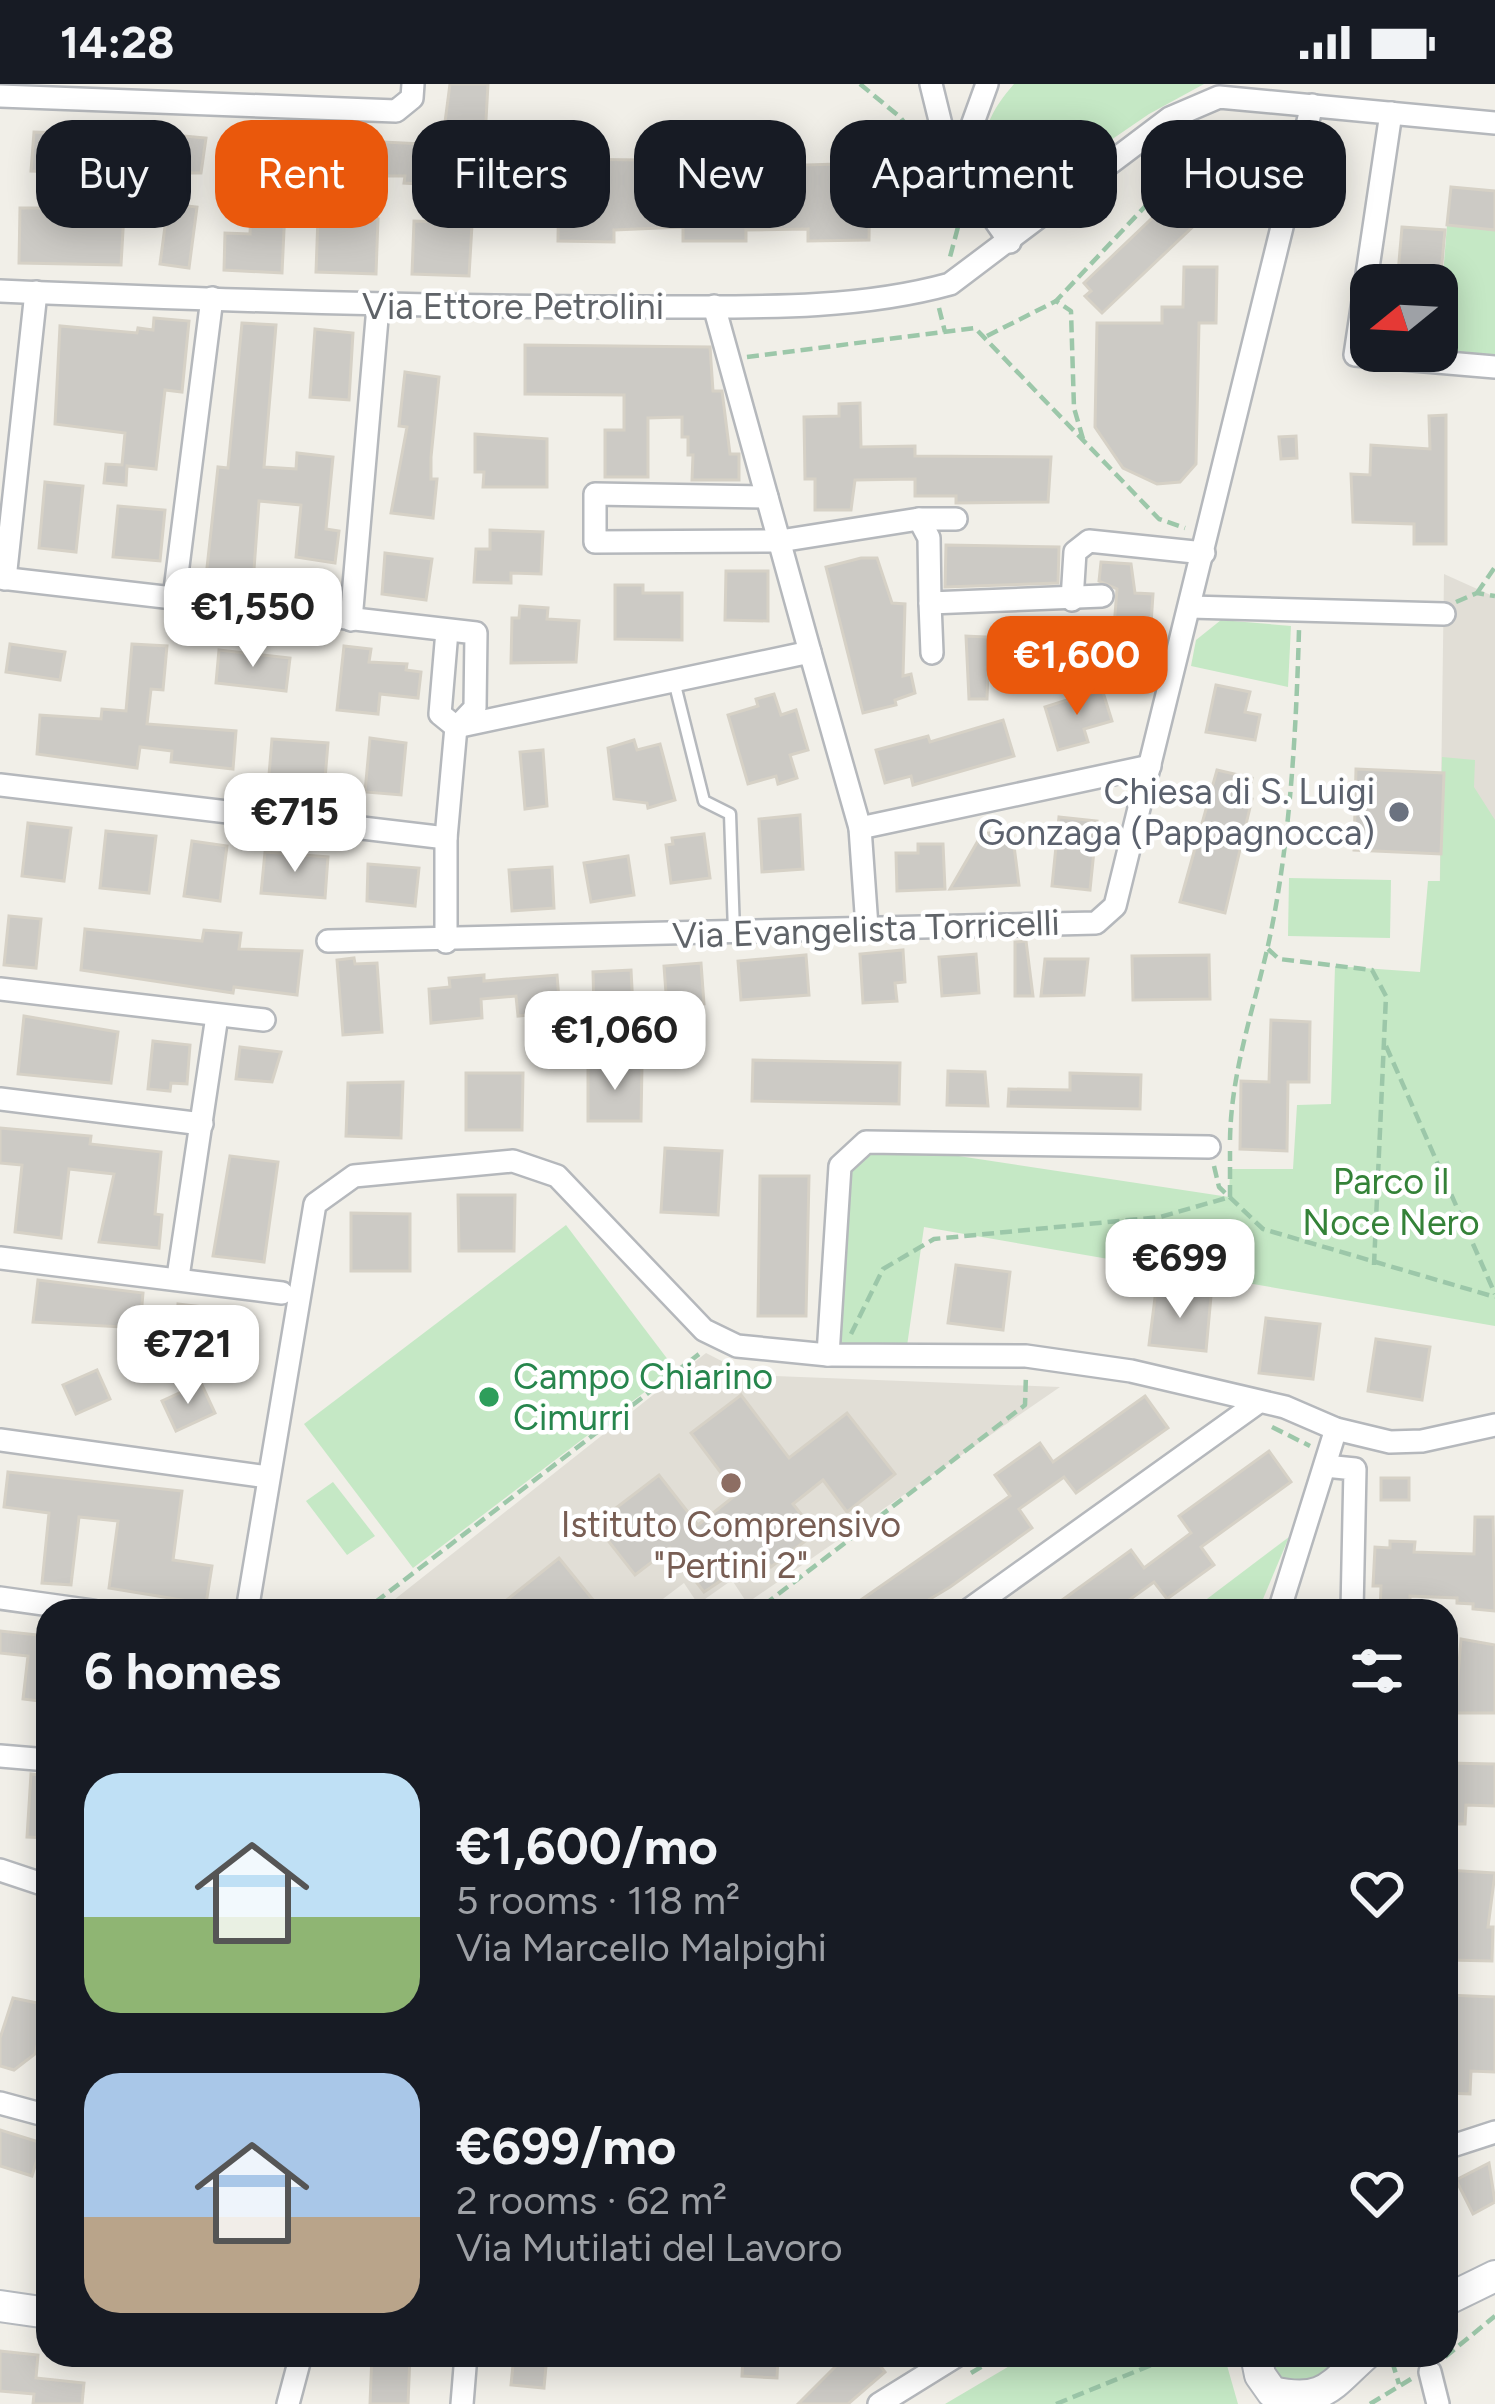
<!DOCTYPE html>
<meta charset="utf-8">
<style>
body{margin:0;font-family:Figtree,sans-serif;background:#242831;color:#f1f3f6;height:100vh;display:flex;flex-direction:column;font-size:45px;white-space:nowrap}
*{box-sizing:border-box;margin:0}
p{font-size:39px;color:#9ea1a6}
.icon{flex:none;width:66px;height:66px;fill:none;stroke:currentColor;stroke-width:2;stroke-linecap:round;stroke-linejoin:round}
.map{position:relative;flex:1;overflow:hidden}
.drawer{position:absolute;left:36px;top:1515px;width:1422px;height:768px;display:flex;flex-direction:column;background:#171b24;border-radius:36px;box-shadow:0 6px 30px #0003}
.drawer>*{flex:none}
.top-card{position:absolute;left:36px;top:36px;width:1425px;height:108px;display:flex;gap:24px}
.needle{width:78px;rotate:252deg}
.fabs{position:absolute;left:1350px;top:180px;display:grid;gap:24px}
.fabs a{display:grid;place-items:center;width:108px;height:108px;border-radius:24px;background:#171b24;box-shadow:0 6px 30px #0003;font-size:60px}
.price{position:absolute;translate:-50% -102px;padding:0 27px;border-radius:24px;background:#fff;color:#222;font-size:39px;line-height:78px;filter:drop-shadow(0 3px 6px #0008)}
.price::after{content:'';position:absolute;left:50%;top:72px;width:36px;height:27px;margin-left:-18px;background:inherit;clip-path:polygon(0 0,100% 0,50% 100%)}
.price.current{background:#ea580c;color:#fff}
ul{padding:0;list-style:none}
li{display:flex;align-items:center;gap:36px;height:300px;padding:0 48px}
li span{display:grid;place-items:center;flex:none;width:336px;height:240px;border-radius:36px;color:#555}
li>.icon{margin-inline-start:auto}
span .icon{width:144px;height:144px;fill:#fffc;stroke-width:1}
li b{font-size:51px}
h2{display:flex;justify-content:space-between;align-items:center;height:144px;padding:0 48px;font-size:51px}
.pill{padding:0 42px;border-radius:36px;background:#171b24;box-shadow:0 6px 30px #0003;font-size:42px;line-height:108px}
.pill.current{background:#ea580c;color:#fff}
.status{display:flex;justify-content:space-between;align-items:center;height:84px;padding:0 60px;background:#171b24;direction:ltr}
.status svg{height:33px;fill:currentColor}
.map>svg:first-child{display:block}
.education{fill:#e1ded6}
.green{fill:#c5e8c5}
.building{fill:#cccac5;stroke:#d6d1c6;stroke-width:3}
.lines{fill:none;stroke-linecap:round;stroke-linejoin:round}
.lane-casing{stroke:#b5b8bc;stroke-width:15}
.street-casing{stroke:#b5b8bc;stroke-width:26}
.secondary-casing{stroke:#b6babf;stroke-width:34}
.path{stroke:#9cc7a9;stroke-width:4.5;stroke-dasharray:12 6;stroke-linecap:butt}
.lane{stroke:#fff;stroke-width:10}
.street{stroke:#fff;stroke-width:21}
.secondary{stroke:#fff;stroke-width:30}
.worship-dot{fill:#6b7280;stroke:#fff;stroke-width:4.5}
.leisure-dot{fill:#2e9e5b;stroke:#fff;stroke-width:4.5}
.education-dot{fill:#8d6e63;stroke:#fff;stroke-width:4.5}
.labels{text-anchor:middle;dominant-baseline:central;stroke-width:9;stroke-linejoin:round;paint-order:stroke}
.street-label{font-size:36px;fill:#5f6368;stroke:#fff}
.worship-label{font-size:36px;fill:#5b616d;stroke:#fff;text-anchor:end}
.park-label{font-size:36px;fill:#348238;stroke:#fff}
.leisure-label{font-size:36px;fill:#27864d;stroke:#fff;text-anchor:start}
.education-label{font-size:36px;fill:#785e54;stroke:#fff}
</style>
<div class="status"><b>14:28</b><svg viewBox="0 0 49 12"><path d="M0 12V9h3v3zM5 12V6h3v6zM10 12V3h3v9zM15 12V0h3v12zM26 1h20v11H26zM47 4h2v5h-2z"/></svg></div>
<div class="map">
<svg width="1495" height="2320" viewBox="0 0 1495 2320">
<rect width="100%" height="100%" fill="#f1efe8"/>
<g class="education">
<polygon points="1444,490 1495,513 1495,860 1439,854"/>
<polygon points="706,1269 749,1291 1060,1303 747,1519 732,1496 698,1520 684,1499 647,1527 380,1527"/>
</g>
<g class="green">
<path d="M 1014,0 L 1204,0 L 1149,30 L 1013,123 L 993,111 C 978,63 980,39 1014,0 Z"/>
<polygon points="1447,141 1495,146 1495,293 1431,277 1437,267"/>
<polygon points="1221,536 1291,542 1288,603 1191,582 1196,556"/>
<polygon points="1442,673 1475,676 1474,703 1495,736 1495,1242 924,1143 906,1269 828,1271 840,1082 866,1058 1229,1113 1230,1085 1293,1085 1297,1021 1331,1020 1335,882 1420,888 1428,797 1440,797"/>
<polygon points="1289,794 1391,796 1390,854 1288,852"/>
<polygon points="566,1141 675,1285 413,1484 304,1340"/>
<polygon points="333,1398 375,1452 347,1471 306,1417"/>
<polygon points="1289,1453 1258,1527 1191,1527"/>
<polygon points="1028,2271 1224,2271 1238,2320 945,2320"/>
<polygon points="1269,2271 1340,2271 1325,2299 1282,2298"/>
</g>
<g class="building">
<polygon points="450,0 488,0 484,72 476,72 469,192 412,190 414,137 444,138 449,102 404,99 405,92 305,92 306,54 442,61"/>
<polygon points="130,47 206,54 201,89 171,89 170,99 126,95 121,181 19,179 20,124 85,124 87,89 31,87 34,48 130,51"/>
<polygon points="229,52 273,53 272,90 228,89"/>
<polygon points="774,56 773,82 870,79 869,156 808,157 808,145 746,146 746,157 683,157 683,143 614,146 614,158 558,157 559,75 644,76 644,57"/>
<polygon points="1233,57 1241,97 1102,229 1085,212 1091,207 1084,199"/>
<polygon points="1451,103 1495,107 1495,146 1447,141"/>
<polygon points="168,120 197,123 189,184 160,180"/>
<polygon points="251,123 285,125 282,189 224,186 225,149 250,150"/>
<polygon points="318,133 378,135 376,190 316,188"/>
<polygon points="1402,143 1445,146 1440,201 1397,201"/>
<polygon points="1184,183 1217,183 1216,239 1199,239 1196,380 1180,398 1157,400 1123,384 1095,343 1097,239 1162,239 1162,223 1183,223"/>
<polygon points="154,234 189,237 182,308 165,306 156,385 127,382 126,401 104,399 106,380 122,381 125,349 55,340 60,242 137,249 138,244 153,246"/>
<polygon points="242,239 276,241 264,383 296,385 297,369 333,373 326,445 339,447 335,479 296,473 301,421 259,417 253,499 206,493 218,383 228,384"/>
<polygon points="315,245 353,249 349,316 310,313"/>
<polygon points="525,261 710,263 713,307 722,307 730,370 739,370 739,396 692,396 693,371 688,371 688,353 682,353 682,333 648,334 648,393 605,393 605,346 624,346 624,311 525,310"/>
<polygon points="405,288 439,293 431,373 431,395 437,395 433,434 391,429 407,343 399,342"/>
<polygon points="860,319 861,363 915,362 915,372 1051,373 1048,418 956,419 956,412 915,412 915,395 855,396 851,426 815,426 815,395 805,395 804,333 839,332 839,320"/>
<polygon points="1446,331 1446,460 1414,460 1414,440 1353,438 1351,390 1370,391 1371,361 1430,365 1429,332"/>
<polygon points="475,350 547,355 547,403 483,403 484,388 475,388"/>
<polygon points="1296,352 1297,374 1281,375 1279,353"/>
<polygon points="45,398 83,402 76,468 39,464"/>
<polygon points="118,422 165,426 160,477 113,473"/>
<polygon points="490,446 543,448 541,490 511,489 511,499 474,498 476,465 490,465"/>
<polygon points="946,461 1059,463 1058,499 945,503"/>
<polygon points="385,469 432,475 426,516 382,510"/>
<polygon points="861,474 877,474 892,519 905,520 903,592 911,590 915,609 895,616 896,621 863,629 826,483"/>
<polygon points="1101,478 1131,480 1135,509 1153,510 1151,541 1134,540 1133,547 1126,546 1124,569 1108,568 1107,578 1049,576 988,588 987,615 969,615 966,552 1051,556 1052,551 1081,552 1081,541 1114,543 1117,505 1099,497"/>
<polygon points="726,487 768,487 768,537 725,536"/>
<polygon points="615,501 643,501 643,509 682,509 682,556 615,555"/>
<polygon points="520,522 548,524 547,535 579,537 576,578 511,579 512,534 519,534"/>
<polygon points="10,560 65,568 60,596 6,588"/>
<polygon points="132,560 167,562 163,606 151,605 147,640 236,647 233,685 171,678 172,667 140,663 137,684 37,670 40,631 101,635 102,625 126,627"/>
<polygon points="344,562 371,565 369,578 407,580 406,586 421,588 418,614 380,610 378,630 337,626"/>
<polygon points="219,566 290,574 286,607 216,599"/>
<polygon points="1216,601 1250,608 1245,628 1260,631 1255,656 1206,648"/>
<polygon points="1102,605 1112,637 1084,645 1088,658 1058,666 1045,623"/>
<polygon points="774,610 781,631 796,626 808,666 790,671 797,694 778,700 776,692 748,700 728,631 758,622 756,615"/>
<polygon points="1003,636 1014,672 913,701 911,692 885,699 876,666 928,652 930,658"/>
<polygon points="370,654 406,659 401,711 365,708"/>
<polygon points="272,655 328,659 324,707 268,703"/>
<polygon points="634,656 637,666 660,660 675,716 648,724 647,719 614,715 608,664"/>
<polygon points="543,666 547,722 525,725 520,668"/>
<polygon points="1356,685 1444,689 1441,770 1354,766"/>
<polygon points="1217,686 1252,694 1247,714 1252,715 1225,829 1180,818"/>
<polygon points="800,731 803,785 762,788 759,735"/>
<polygon points="1059,733 1097,737 1090,806 1052,802"/>
<polygon points="28,739 71,744 64,797 22,792"/>
<polygon points="1012,746 1019,801 950,805 982,750"/>
<polygon points="106,747 156,752 149,809 100,804"/>
<polygon points="704,750 710,794 671,799 666,761 673,760 672,754"/>
<polygon points="192,757 227,762 220,817 184,812"/>
<polygon points="918,760 943,760 945,805 897,807 896,769 918,769"/>
<polygon points="265,768 328,773 325,814 261,809"/>
<polygon points="628,772 634,811 591,818 584,779"/>
<polygon points="368,780 419,784 415,822 367,817"/>
<polygon points="552,783 554,824 512,827 509,786"/>
<polygon points="9,832 41,835 36,884 4,881"/>
<polygon points="85,845 202,857 204,846 241,849 239,865 302,867 297,911 234,903 233,909 81,886"/>
<polygon points="1026,857 1033,912 1015,912 1015,858"/>
<polygon points="903,866 905,898 895,899 897,917 863,919 860,870"/>
<polygon points="976,870 979,909 942,912 939,873"/>
<polygon points="806,871 809,911 741,916 738,877"/>
<polygon points="1209,871 1210,915 1133,916 1132,872"/>
<polygon points="354,874 355,880 377,879 382,948 343,951 337,876"/>
<polygon points="1045,875 1088,875 1084,911 1041,912"/>
<polygon points="701,879 704,920 667,923 664,882"/>
<polygon points="631,886 633,923 594,925 593,888"/>
<polygon points="484,891 484,897 557,891 560,928 518,932 516,912 481,915 482,934 431,939 429,905 450,903 449,894"/>
<polygon points="24,932 118,948 111,999 18,990"/>
<polygon points="1271,936 1310,938 1309,998 1288,998 1287,1067 1240,1065 1241,997 1269,998"/>
<polygon points="153,957 190,961 187,1000 171,999 170,1007 148,1005"/>
<polygon points="240,963 281,968 272,998 236,995"/>
<polygon points="753,976 900,979 899,1020 752,1017"/>
<polygon points="588,981 642,981 641,1037 588,1037"/>
<polygon points="948,987 985,988 988,1022 947,1021"/>
<polygon points="466,989 523,989 522,1046 466,1046"/>
<polygon points="1070,989 1141,991 1140,1025 1008,1022 1009,1005 1070,1006"/>
<polygon points="403,998 401,1054 346,1052 348,999"/>
<polygon points="0,1044 91,1052 90,1060 161,1068 155,1130 162,1131 159,1164 99,1158 114,1090 69,1085 61,1154 15,1148 22,1081 0,1079"/>
<polygon points="665,1064 722,1067 718,1131 661,1128"/>
<polygon points="230,1072 278,1078 264,1178 213,1172"/>
<polygon points="760,1092 809,1092 806,1232 758,1232"/>
<polygon points="458,1111 515,1111 514,1167 459,1167"/>
<polygon points="351,1129 410,1130 410,1187 351,1187"/>
<polygon points="956,1181 1010,1188 1003,1246 948,1239"/>
<polygon points="38,1196 143,1209 140,1244 33,1238"/>
<polygon points="1156,1206 1211,1212 1206,1267 1149,1261"/>
<polygon points="178,1220 246,1228 243,1259 175,1252"/>
<polygon points="1266,1234 1320,1240 1313,1295 1259,1289"/>
<polygon points="1376,1255 1430,1263 1422,1316 1368,1307"/>
<polygon points="97,1286 110,1315 76,1330 63,1301"/>
<polygon points="201,1299 215,1329 176,1347 162,1317"/>
<polygon points="741,1311 789,1374 847,1329 895,1390 847,1428 823,1396 793,1420 816,1449 771,1483 761,1470 704,1508 670,1464 635,1491 595,1440 659,1391 698,1441 737,1410 691,1349"/>
<polygon points="1145,1312 1168,1344 1076,1409 1064,1393 1019,1425 1032,1444 950,1503 910,1527 845,1527 1010,1412 995,1391 1040,1359 1053,1378"/>
<polygon points="1269,1367 1291,1398 1201,1463 1214,1481 1167,1515 1154,1498 1114,1527 1047,1527 1131,1466 1144,1484 1191,1449 1179,1432"/>
<polygon points="8,1388 182,1407 173,1476 212,1482 206,1520 109,1504 118,1437 79,1433 71,1501 42,1499 49,1429 4,1423"/>
<rect x="1381" y="1394" width="28" height="22"/>
<polygon points="1475,1433 1493,1433 1495,1527 1473,1525 1473,1520 1457,1519 1457,1514 1410,1512 1410,1527 1380,1527 1381,1502 1373,1502 1375,1463 1390,1464 1390,1457 1415,1458 1414,1468 1474,1470"/>
<polygon points="559,1474 602,1527 493,1527"/>
<polygon points="0,1547 48,1552 48,1618 23,1615 28,1572 0,1569"/>
<polygon points="1461,1555 1495,1561 1495,1629 1455,1629"/>
<polygon points="1446,1679 1495,1680 1495,1722 1466,1721 1465,1740 1446,1740"/>
<polygon points="31,1690 48,1692 48,1754 27,1753"/>
<polygon points="1446,1786 1495,1789 1488,1843 1493,1843 1492,1877 1450,1876 1452,1814 1446,1814"/>
<polygon points="1446,1911 1495,1913 1495,1988 1471,1987 1470,2010 1446,2009"/>
<polygon points="13,1914 47,1921 35,1970 14,1986 0,1982 0,1954"/>
<polygon points="0,2046 42,2059 32,2092 0,2082"/>
<polygon points="1489,2079 1495,2118 1473,2130 1456,2096"/>
<polygon points="0,2267 38,2271 36,2294 84,2299 82,2320 33,2320 34,2310 0,2307"/>
<polygon points="372,2271 410,2271 408,2320 370,2320"/>
<polygon points="514,2271 547,2271 544,2304 511,2301"/>
<polygon points="743,2271 778,2271 777,2294 742,2292"/>
<polygon points="847,2271 872,2271 885,2288 848,2320 798,2320"/>
</g>
<g class="lines">
<defs>
<polyline id="lane" points="674,597 704,717 730,730 734,848"/>
<g id="street">
<polyline points="931,0 948,69 1010,158"/>
<polyline points="0,12 396,27 412,14 413,0"/>
<polyline points="1391,29 1355,271 1495,283"/>
<polyline points="975,106 966,58 987,0"/>
<path d="M 0,207 C 207,216 414,223 622,223 C 730,222 845,229 950,200 L 1170,34 L 1219,13 L 1495,39"/>
<polyline points="714,222 810,568"/>
<polyline points="767,413 595,410 595,458 780,457 919,435 956,435"/>
<polyline points="919,435 929,454 930,519 1102,512"/>
<polyline points="0,494 476,549 475,624 457,643"/>
<polyline points="5,495 36,208"/>
<polyline points="174,514 212,214"/>
<polyline points="1072,516 1075,468 1089,457 1204,469"/>
<polyline points="930,519 932,569"/>
<polyline points="1190,523 1444,530"/>
<polyline points="351,536 378,223"/>
<polyline points="447,547 440,630 456,643"/>
<polyline points="456,643 810,568 860,744 867,843"/>
<polyline points="0,701 446,754"/>
<polyline points="860,744 1150,682"/>
<polyline points="328,857 1096,839 1115,822 1312,21"/>
<polyline points="446,858 446,754 456,643"/>
<polyline points="0,905 264,936"/>
<polyline points="0,1015 202,1040"/>
<polyline points="0,1174 282,1209"/>
<polyline points="178,1193 217,932"/>
<polyline points="828,1271 840,1082 866,1058 1209,1063"/>
<polyline points="0,1356 268,1393"/>
<polyline points="1325,1382 1355,1385 1352,1527"/>
<polyline points="0,1514 93,1527"/>
<polyline points="247,1527 315,1120 354,1092 513,1077 557,1092 704,1246 737,1262 828,1271 1026,1272 1131,1287 1285,1323 1336,1345 1390,1358 1422,1357 1495,1341"/>
<polyline points="967,1527 1256,1320"/>
<polyline points="1279,1527 1336,1345"/>
<polyline points="0,1672 48,1676"/>
<polyline points="0,1786 48,1802"/>
<polyline points="0,2019 48,2032"/>
<polyline points="1446,2064 1495,2048"/>
<polyline points="1430,2288 1438,2320"/>
<polyline points="288,2320 301,2271"/>
<polyline points="462,2320 466,2271"/>
<polyline points="879,2320 958,2271"/>
</g>
<g id="secondary">
<polyline points="1446,2216 1495,2192"/>
<polyline points="0,2222 48,2229"/>
<path d="M 1256,2271 L 1260,2291 L 1272,2308 C 1325,2320 1331,2301 1365,2271"/>
</g>
</defs>
<use href="#lane" class="lane-casing"/>
<use href="#street" class="street-casing"/>
<use href="#secondary" class="secondary-casing"/>
<g class="path">
<polyline points="860,0 900,33 926,67"/>
<polyline points="948,109 958,143 950,173"/>
<polyline points="939,224 945,248"/>
<polyline points="987,252 1056,217"/>
<polyline points="747,273 975,244 1159,435 1185,444"/>
<polyline points="1083,355 1074,324 1071,227 1056,217 1202,62 1220,53 1236,55"/>
<polyline points="1477,509 1495,483"/>
<polyline points="1456,518 1477,509 1495,512"/>
<polyline points="1268,865 1279,875 1372,886 1386,912 1374,1181"/>
<polyline points="1386,962 1495,1210"/>
<path d="M 1230,1056 C 1231,990 1252,930 1267,866 C 1290,765 1296,650 1299,546"/>
<polyline points="1214,1082 1219,1103 1263,1145 1495,1213"/>
<polyline points="1230,1113 1230,1067"/>
<polyline points="851,1250 883,1185 934,1155 1160,1133 1230,1113"/>
<polyline points="1272,1343 1310,1362"/>
<polyline points="764,1521 1025,1321 1026,1290"/>
<polyline points="358,1523 373,1520 703,1267"/>
<polyline points="1445,2273 1495,2232"/>
<polyline points="1392,2277 1399,2300"/>
<polyline points="971,2289 1001,2271"/>
<polyline points="1056,2320 1176,2271"/>
<polyline points="1370,2320 1411,2295"/>
</g>
<use href="#lane" class="lane"/>
<use href="#street" class="street"/>
<use href="#secondary" class="secondary"/>
</g>
<circle class="worship-dot" cx="1399" cy="728" r="12"/>
<circle class="leisure-dot" cx="489" cy="1313" r="12"/>
<circle class="education-dot" cx="731" cy="1399" r="12"/>
<g class="labels">
<g class="street-label">
<text x="513" y="222">Via Ettore Petrolini</text>
<text transform="translate(866 845) rotate(-2)">Via Evangelista Torricelli</text>
</g>
<g class="worship-label">
<text x="1375" y="707">Chiesa di S. Luigi<tspan x="1375" dy="41">Gonzaga (Pappagnocca)</tspan></text>
</g>
<g class="park-label">
<text x="1391" y="1097">Parco il<tspan x="1391" dy="41">Noce Nero</tspan></text>
</g>
<g class="leisure-label">
<text x="513" y="1292">Campo Chiarino<tspan x="513" dy="41">Cimurri</tspan></text>
</g>
<g class="education-label">
<text x="731" y="1440">Istituto Comprensivo<tspan x="731" dy="41">"Pertini 2"</tspan></text>
</g>
</g>
</svg>
<div class="fabs">
<a><svg class="needle" viewBox="-14 -14 28 28"><path d="M0-13l5 13h-10z" fill="#e53935"/><path d="M0 13l5-13h-10z" fill="#9ea1a6"/></svg></a>
</div>
<b class="price" style="left:253px;top:586px">€1,550</b>
<b class="price current" style="left:1077px;top:634px">€1,600</b>
<b class="price" style="left:295px;top:791px">€715</b>
<b class="price" style="left:615px;top:1009px">€1,060</b>
<b class="price" style="left:1180px;top:1237px">€699</b>
<b class="price" style="left:188px;top:1323px">€721</b>
<div class="top-card">
<a class="pill">Buy</a>
<a class="pill current">Rent</a>
<a class="pill">Filters</a>
<a class="pill">New</a>
<a class="pill">Apartment</a>
<a class="pill">House</a>
</div>
<section class="drawer">
<h2>6 homes<svg class="icon" aria-label="filters" viewBox="0 0 24 24"><path d="M4 7h16M4 17h16"/><circle cx="9" cy="7" r="2"/><circle cx="15" cy="17" r="2"/></svg></h2>
<ul>
<li><span style="background:linear-gradient(#bfe0f5 60%,#8fb573 0)"><svg class="icon" aria-label="home" viewBox="0 0 24 24"><path d="M3 11l9-7 9 7M6 9v11h12V9"/></svg></span><div><b>€1,600/mo</b><p>5 rooms · 118 m²</p><p>Via Marcello Malpighi</p></div><svg class="icon" aria-label="heart" viewBox="0 0 24 24"><path d="M12 20l-8-8c-3-5 5-10 8-4 3-6 11-1 8 4z"/></svg></li>
<li><span style="background:linear-gradient(#a9c7e8 60%,#b9a48a 0)"><svg class="icon" aria-label="home" viewBox="0 0 24 24"><path d="M3 11l9-7 9 7M6 9v11h12V9"/></svg></span><div><b>€699/mo</b><p>2 rooms · 62 m²</p><p>Via Mutilati del Lavoro</p></div><svg class="icon" aria-label="heart" viewBox="0 0 24 24"><path d="M12 20l-8-8c-3-5 5-10 8-4 3-6 11-1 8 4z"/></svg></li>
</ul>
</section>
</div>
